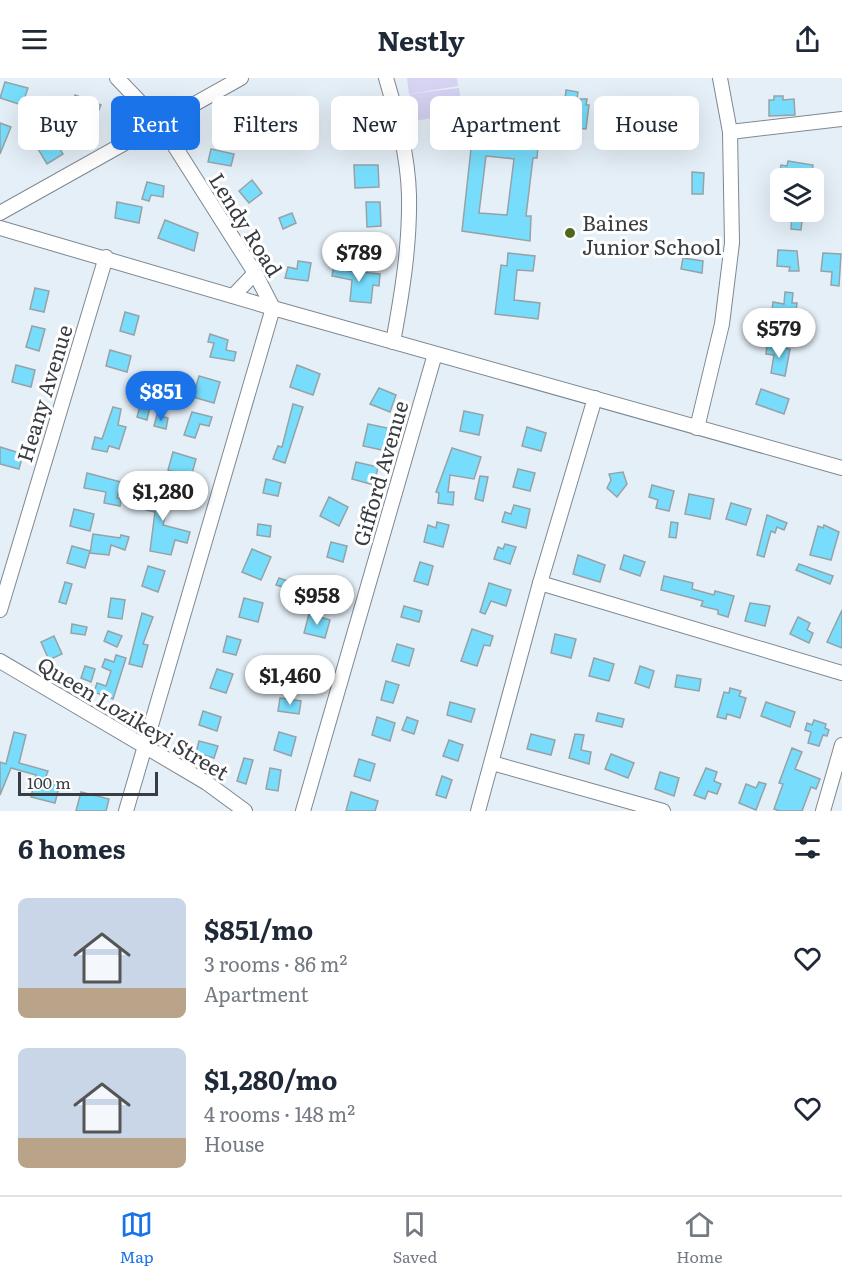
<!DOCTYPE html>
<meta charset="utf-8">
<style>
body{margin:0;font-family:Literata,serif;background:#f2f2f3;color:#1f2937;height:100vh;display:flex;flex-direction:column;font-size:22px;white-space:nowrap}
*{box-sizing:border-box;margin:0}
p{font-size:20px;color:#747a83}
.icon{flex:none;width:33px;height:33px;fill:none;stroke:currentColor;stroke-width:2;stroke-linecap:round;stroke-linejoin:round}
.map{position:relative;height:733px;overflow:hidden}
.drawer{display:flex;flex-direction:column;background:#fff;flex:1}
.drawer>*{flex:none}
.hud{position:absolute;left:18px;top:18px;width:807px;height:54px;display:flex;gap:12px}
.buttons{position:absolute;left:770px;top:90px;display:grid;gap:12px}
.buttons a{display:grid;place-items:center;width:54px;height:54px;border-radius:9px;background:#fff;box-shadow:0 6px 24px #0002;font-size:30px}
.scale{position:absolute;left:18px;bottom:15px;width:140px;box-sizing:border-box;padding-left:6px;border:3px solid #393c40;border-top:0;font-size:16px;line-height:21px;white-space:nowrap;color:#393c40;-webkit-text-stroke:4px #fff;paint-order:stroke}
.price{position:absolute;translate:-50% -51px;padding:0 14px;border-radius:21px;background:#fff;color:#222;font-size:20px;line-height:39px;filter:drop-shadow(0 2px 3px #0008)}
.price::after{content:'';position:absolute;left:50%;top:36px;width:18px;height:14px;margin-left:-9px;background:inherit;clip-path:polygon(0 0,100% 0,50% 100%)}
.price.current{background:#1a73e8;color:#fff}
ul{padding:0;list-style:none}
li{display:flex;align-items:center;gap:18px;height:150px;padding:0 18px}
li span{display:grid;place-items:center;flex:none;width:168px;height:120px;border-radius:9px;color:#555}
li>.icon{margin-inline-start:auto}
span .icon{width:72px;height:72px;fill:#fffc;stroke-width:1}
li b{font-size:26px}
h2{display:flex;justify-content:space-between;align-items:center;height:72px;padding:0 18px;font-size:26px}
.tag{padding:0 21px;border-radius:9px;background:#fff;box-shadow:0 6px 24px #0002;font-size:21px;line-height:54px}
.tag.current{background:#1a73e8;color:#fff}
header{display:flex;justify-content:space-between;align-items:center;height:78px;padding:0 18px;background:#fff;font-size:27px;font-weight:700}
.menu{display:flex;justify-content:space-around;align-items:center;height:84px;border-top:2px solid #e0e1e3;background:#fff;font-size:16px;color:#747a83}
.menu a{display:grid;justify-items:center;gap:3px}
.menu .current{color:#1a73e8}
.map>svg:first-child{display:block}
.green{fill:#d6d3f3}
.water{fill:#1ed2d4}
.building{fill:#78ddfc;stroke:#96a2a6;stroke-width:1.5;fill-rule:evenodd}
.lines{fill:none;stroke-linecap:round;stroke-linejoin:round}
.minor-casing{stroke:#80888f;stroke-width:16}
.minor{stroke:#fff;stroke-width:14}
.poi-dot{fill:#4e691b;stroke:#fff;stroke-width:2}
.labels{text-anchor:middle;dominant-baseline:central;stroke-width:6;stroke-linejoin:round;paint-order:stroke}
.poi-label{font-size:21px;fill:#393c40;stroke:#fff;text-anchor:start}
.street-label{font-size:21px;fill:#393c40;stroke:#fff}
</style>
<header><svg class="icon" aria-label="menu" viewBox="0 0 24 24"><path d="M4 6h16M4 12h16M4 18h16"/></svg>Nestly<svg class="icon" aria-label="share" viewBox="0 0 24 24"><path d="M12 15V3M7 8l5-5 5 5M5 13v7h14v-7"/></svg></header>
<div class="map">
<svg width="842" height="733" viewBox="0 0 842 733">
<rect width="100%" height="100%" fill="#e5eff7"/>
<g class="green">
<polygon points="407,0 457,0 458,8 409,16"/>
<polygon points="459,10 463,35 414,43 410,16"/>
</g>
<polygon class="water" points="598,25 634,28 634,48 598,46"/>
<g class="building">
<polygon points="5,4 28,10 22,27 0,20"/>
<polygon points="566,12 578,14 577,21 587,21 586,27 589,27 586,51 575,50 576,44 573,44 574,23 565,21"/>
<polygon points="75,17 101,27 93,46 68,37"/>
<polygon points="774,18 783,18 783,22 794,21 795,37 769,38 769,22 774,22"/>
<polygon points="638,36 649,37 648,48 637,47"/>
<polygon points="349,40 357,59 344,64 336,45"/>
<polygon points="0,45 11,49 0,76"/>
<path d="M 469,60 L 538,69 L 537,80 L 533,80 L 526,138 L 531,138 L 530,163 L 462,153 L 471,71 L 468,70 ZM 486,78 L 514,81 L 507,137 L 479,135 Z"/>
<polygon points="54,61 63,76 47,86 38,71"/>
<polygon points="211,71 234,76 231,88 208,84"/>
<polygon points="788,83 813,87 811,100 779,100 781,87 787,88"/>
<polygon points="354,87 378,87 379,109 355,110"/>
<polygon points="692,94 704,95 703,116 692,116"/>
<polygon points="252,102 262,115 249,125 239,113"/>
<polygon points="147,104 164,108 163,119 151,117 149,123 142,121"/>
<polygon points="117,124 142,129 139,145 115,140"/>
<polygon points="366,124 380,124 381,148 367,149"/>
<polygon points="792,134 803,134 801,152 791,151"/>
<polygon points="292,135 296,145 283,151 279,140"/>
<polygon points="165,142 198,155 194,173 158,160"/>
<polygon points="778,172 797,173 799,193 789,193 790,189 777,188"/>
<polygon points="508,175 535,178 533,193 517,192 514,222 540,225 538,241 495,236 501,187 507,188"/>
<polygon points="823,175 841,176 839,208 831,207 832,194 821,193"/>
<polygon points="683,180 703,183 702,195 681,191"/>
<polygon points="298,183 311,185 308,203 285,200 288,189 297,191"/>
<polygon points="334,187 350,190 349,193 380,196 379,208 373,207 371,225 350,223 352,202 332,198"/>
<polygon points="35,210 49,213 44,234 30,231"/>
<polygon points="785,214 793,215 792,225 797,225 795,241 782,239 783,234 772,233 773,224 784,226"/>
<polygon points="125,234 139,238 134,257 120,253"/>
<polygon points="32,248 45,251 39,273 26,269"/>
<polygon points="210,256 228,262 226,272 236,274 234,283 210,279 214,265 208,264"/>
<polygon points="767,267 790,271 785,298 771,295 774,277 766,276"/>
<polygon points="110,272 131,278 127,294 106,288"/>
<polygon points="16,287 35,292 31,309 12,304"/>
<polygon points="297,287 320,296 313,317 290,309"/>
<polygon points="199,298 220,304 214,325 193,319"/>
<polygon points="379,310 396,317 390,334 370,326"/>
<polygon points="761,311 789,321 784,336 756,326"/>
<polygon points="143,318 152,320 147,342 137,339"/>
<polygon points="293,326 303,329 285,385 273,381 278,368 282,369"/>
<polygon points="113,329 121,331 118,347 126,349 119,371 109,368 107,374 92,371 95,359 102,361"/>
<polygon points="464,333 483,337 479,357 460,353"/>
<polygon points="192,334 212,339 209,348 200,346 195,360 184,357"/>
<polygon points="157,337 168,340 166,351 154,348"/>
<polygon points="368,346 392,351 387,373 363,368"/>
<polygon points="527,349 546,355 541,373 522,368"/>
<polygon points="0,369 23,376 19,391 0,386"/>
<polygon points="452,370 481,379 474,401 450,397 448,414 454,414 453,427 438,425 439,415 436,414"/>
<polygon points="173,374 196,381 191,399 168,392"/>
<polygon points="356,384 378,389 374,407 352,401"/>
<polygon points="518,391 535,395 530,413 513,409"/>
<polygon points="623,394 627,406 617,419 607,410 611,402 609,396"/>
<polygon points="87,395 121,404 117,420 121,421 120,428 104,425 106,414 84,410"/>
<polygon points="480,398 488,399 483,423 475,421"/>
<polygon points="266,401 281,405 278,418 263,415"/>
<polygon points="149,405 159,408 158,411 177,416 175,423 169,422 163,447 190,454 187,465 175,462 171,477 150,473 155,434 146,432 151,414 146,413"/>
<polygon points="652,407 674,413 669,433 656,430 658,422 649,419"/>
<polygon points="689,416 714,421 710,441 685,436"/>
<polygon points="329,419 348,429 339,448 320,438"/>
<polygon points="731,425 751,431 746,447 726,441"/>
<polygon points="514,427 530,431 526,450 502,444 505,434 511,436"/>
<polygon points="74,431 94,436 90,453 70,448"/>
<polygon points="767,437 787,445 784,452 777,449 775,455 771,453 764,479 757,477"/>
<polygon points="437,444 449,447 443,469 424,464 428,447 436,450"/>
<polygon points="671,444 678,445 676,460 669,459"/>
<polygon points="258,446 271,448 270,459 257,457"/>
<polygon points="824,447 839,454 831,482 810,477 818,448 823,450"/>
<polygon points="93,456 120,460 121,457 129,459 125,472 111,467 109,477 90,475"/>
<polygon points="331,464 347,468 343,484 327,479"/>
<polygon points="505,466 516,469 510,486 494,481 498,469 503,471"/>
<polygon points="72,468 90,473 85,490 67,485"/>
<polygon points="252,471 271,479 261,502 242,494"/>
<polygon points="578,477 605,487 600,504 573,496"/>
<polygon points="624,477 645,484 640,498 620,491"/>
<polygon points="420,484 433,488 428,507 414,503"/>
<polygon points="799,486 833,498 830,506 796,492"/>
<polygon points="148,488 165,493 158,514 142,508"/>
<polygon points="664,498 693,505 692,511 714,517 715,513 734,518 728,539 718,536 718,532 701,528 703,523 661,512"/>
<polygon points="279,500 300,507 296,518 289,516 290,511 276,507"/>
<polygon points="320,500 338,504 334,523 316,519"/>
<polygon points="65,504 72,506 66,526 59,524"/>
<polygon points="489,505 511,512 506,528 491,523 485,536 480,534"/>
<polygon points="111,520 125,522 122,541 108,539"/>
<polygon points="244,520 263,525 258,544 239,539"/>
<polygon points="750,525 770,528 765,548 745,543"/>
<polygon points="404,528 422,533 419,544 401,539"/>
<polygon points="842,532 842,570 827,564"/>
<polygon points="142,535 153,539 143,566 148,567 142,589 129,586"/>
<polygon points="309,536 330,542 325,560 304,555"/>
<polygon points="798,539 810,545 807,552 813,555 809,565 790,556"/>
<polygon points="72,546 87,549 85,557 71,555"/>
<polygon points="472,551 493,558 490,568 484,567 477,588 461,583"/>
<polygon points="108,553 122,558 117,569 104,563"/>
<polygon points="555,556 576,561 571,580 551,575"/>
<polygon points="54,558 62,576 49,582 41,564"/>
<polygon points="227,558 241,562 236,577 223,574"/>
<polygon points="397,566 414,571 409,588 392,583"/>
<polygon points="116,577 126,580 113,621 94,614 97,605 106,608 111,593 102,589 105,581 114,584"/>
<polygon points="301,578 320,584 313,608 294,602"/>
<polygon points="594,580 614,586 609,603 589,598"/>
<polygon points="85,588 95,591 91,604 81,600"/>
<polygon points="640,588 654,593 649,610 635,605"/>
<polygon points="217,591 233,596 226,615 210,610"/>
<polygon points="677,597 701,601 699,613 675,609"/>
<polygon points="386,603 399,607 393,625 381,622"/>
<polygon points="730,610 741,613 739,618 746,620 740,640 727,636 726,641 717,639 724,614 729,615"/>
<polygon points="280,620 301,623 299,636 278,633"/>
<polygon points="450,624 475,631 471,644 447,637"/>
<polygon points="766,624 795,634 790,649 761,638"/>
<polygon points="203,633 221,639 217,653 199,647"/>
<polygon points="598,635 624,641 622,649 596,643"/>
<polygon points="377,639 395,645 390,663 372,657"/>
<polygon points="407,639 418,643 414,656 402,652"/>
<polygon points="814,642 826,646 825,650 829,652 827,658 823,657 819,668 808,665 811,654 805,652 807,645 812,647"/>
<polygon points="14,654 26,657 19,685 48,693 45,701 60,705 55,725 31,719 36,697 11,690 0,717 0,684 6,686"/>
<polygon points="279,654 296,659 291,678 274,672"/>
<polygon points="531,656 555,662 551,677 527,671"/>
<polygon points="575,656 584,657 581,672 591,674 589,686 569,680"/>
<polygon points="449,662 463,667 458,683 443,678"/>
<polygon points="199,663 218,668 214,680 196,675"/>
<polygon points="792,670 802,674 795,691 820,701 816,711 811,709 802,733 780,733 774,731 783,706 779,705"/>
<polygon points="611,676 634,685 628,700 605,691"/>
<polygon points="244,680 253,682 246,706 237,703"/>
<polygon points="359,681 375,686 370,703 354,698"/>
<polygon points="270,690 281,692 278,713 266,711"/>
<polygon points="706,690 717,694 714,703 721,706 717,716 708,713 705,721 694,717"/>
<polygon points="660,694 679,700 674,718 655,711"/>
<polygon points="442,698 452,702 446,720 436,717"/>
<polygon points="759,704 766,706 756,732 739,725 746,706 756,710"/>
<polygon points="81,714 109,721 106,733 76,733"/>
<polygon points="351,714 378,723 375,733 346,733"/>
</g>
<g class="lines">
<defs>
<g id="minor">
<polyline points="117,0 160,45 255,195 273,230 126,733"/>
<path d="M 386,0 C 397,37 408,78 409,117 C 410,167 402,216 393,264"/>
<polyline points="730,54 842,41"/>
<polyline points="0,135 241,0"/>
<polyline points="0,150 273,230 842,390"/>
<polyline points="233,218 255,195"/>
<polyline points="697,350 722,246 732,165 730,54 720,0"/>
<polyline points="540,505 842,595"/>
<polyline points="0,532 106,179"/>
<polyline points="0,583 207,705 245,733"/>
<polyline points="492,685 663,733"/>
<polyline points="303,733 435,276"/>
<polyline points="478,733 540,505 595,320"/>
<polyline points="823,733 842,667"/>
</g>
</defs>
<use href="#minor" class="minor-casing"/>
<use href="#minor" class="minor"/>
</g>
<circle class="poi-dot" cx="570" cy="155" r="6"/>
<g class="labels">
<g class="poi-label">
<text x="582" y="143">Baines<tspan x="582" dy="24">Junior School</tspan></text>
</g>
<g class="street-label">
<text transform="translate(247 146) rotate(58)">Lendy Road</text>
<text transform="translate(43 315) rotate(-73)">Heany Avenue</text>
<text transform="translate(379 395) rotate(-74)">Gifford Avenue</text>
<text transform="translate(134 639) rotate(31)">Queen Lozikeyi Street</text>
</g>
</g>
</svg>
<div class="buttons">
<a><svg class="icon" aria-label="layers" viewBox="0 0 24 24"><path d="M12 4l9 5-9 5-9-5zM3 14l9 5 9-5"/></svg></a>
</div>
<div class="scale">100 m</div>
<b class="price" style="left:359px;top:205px">$789</b>
<b class="price" style="left:779px;top:281px">$579</b>
<b class="price current" style="left:161px;top:344px">$851</b>
<b class="price" style="left:163px;top:444px">$1,280</b>
<b class="price" style="left:317px;top:548px">$958</b>
<b class="price" style="left:290px;top:628px">$1,460</b>
<div class="hud">
<a class="tag">Buy</a>
<a class="tag current">Rent</a>
<a class="tag">Filters</a>
<a class="tag">New</a>
<a class="tag">Apartment</a>
<a class="tag">House</a>
</div>
</div>
<section class="drawer">
<h2>6 homes<svg class="icon" aria-label="filters" viewBox="0 0 24 24"><path d="M4 7h16M4 17h16"/><circle cx="9" cy="7" r="2"/><circle cx="15" cy="17" r="2"/></svg></h2>
<ul>
<li><span style="background:linear-gradient(#c9d6e8 75%,#b9a48a 0)"><svg class="icon" aria-label="home" viewBox="0 0 24 24"><path d="M3 11l9-7 9 7M6 9v11h12V9"/></svg></span><div><b>$851/mo</b><p>3 rooms · 86 m²</p><p>Apartment</p></div><svg class="icon" aria-label="heart" viewBox="0 0 24 24"><path d="M12 20l-8-8c-3-5 5-10 8-4 3-6 11-1 8 4z"/></svg></li>
<li><span style="background:linear-gradient(#c9d6e8 75%,#b9a48a 0)"><svg class="icon" aria-label="home" viewBox="0 0 24 24"><path d="M3 11l9-7 9 7M6 9v11h12V9"/></svg></span><div><b>$1,280/mo</b><p>4 rooms · 148 m²</p><p>House</p></div><svg class="icon" aria-label="heart" viewBox="0 0 24 24"><path d="M12 20l-8-8c-3-5 5-10 8-4 3-6 11-1 8 4z"/></svg></li>
</ul>
</section>
<nav class="menu">
<a class="current"><svg class="icon" aria-label="map" viewBox="0 0 24 24"><path d="M3 6l6-2 6 2 6-2v14l-6 2-6-2-6 2zM9 4v14M15 6v14"/></svg>Map</a>
<a><svg class="icon" aria-label="saved" viewBox="0 0 24 24"><path d="M7 4h10v16l-5-4-5 4z"/></svg>Saved</a>
<a><svg class="icon" aria-label="home" viewBox="0 0 24 24"><path d="M3 11l9-7 9 7M6 9v11h12V9"/></svg>Home</a>
</nav>
